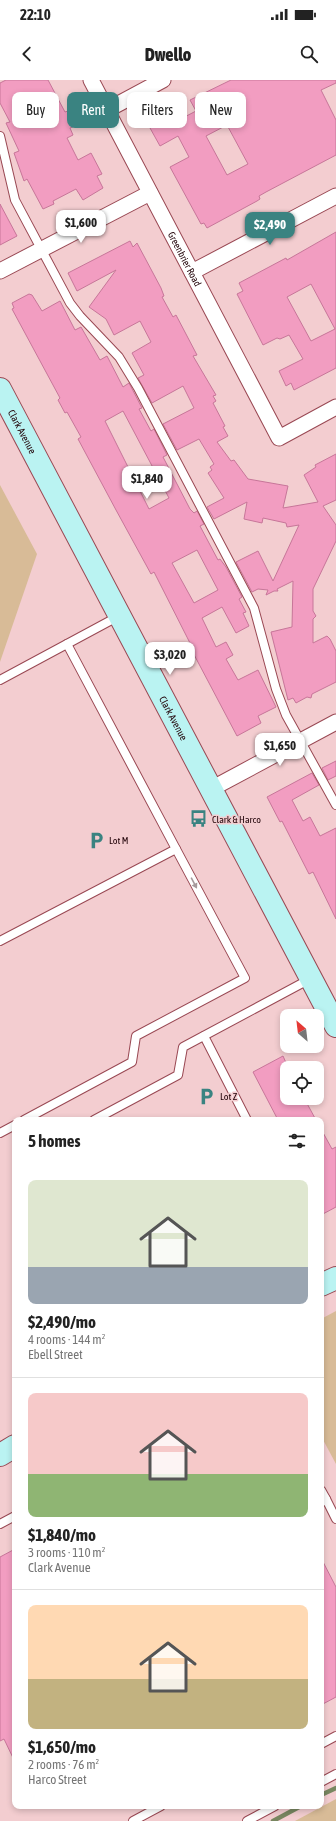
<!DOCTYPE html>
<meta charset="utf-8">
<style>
body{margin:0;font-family:"Asap Condensed",sans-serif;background:#f6f6f6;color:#222;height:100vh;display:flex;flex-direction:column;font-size:15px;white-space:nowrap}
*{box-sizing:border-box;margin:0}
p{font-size:13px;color:#767676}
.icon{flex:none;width:22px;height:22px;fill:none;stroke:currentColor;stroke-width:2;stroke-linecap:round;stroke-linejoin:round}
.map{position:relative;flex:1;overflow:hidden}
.sheet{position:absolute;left:12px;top:1037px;width:312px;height:692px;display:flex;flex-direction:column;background:#fff;border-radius:8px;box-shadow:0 2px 6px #0003}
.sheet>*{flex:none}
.top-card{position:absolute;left:12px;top:12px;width:312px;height:36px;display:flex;gap:8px}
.needle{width:26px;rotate:332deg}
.buttons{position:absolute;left:280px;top:929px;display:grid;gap:8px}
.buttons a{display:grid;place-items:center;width:44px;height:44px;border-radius:8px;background:#fff;box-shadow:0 2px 6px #0003;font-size:20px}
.price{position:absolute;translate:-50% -34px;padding:0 9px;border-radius:8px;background:#fff;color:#222;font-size:13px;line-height:26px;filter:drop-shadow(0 1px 2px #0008)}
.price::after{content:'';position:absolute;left:50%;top:24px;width:12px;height:9px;margin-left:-6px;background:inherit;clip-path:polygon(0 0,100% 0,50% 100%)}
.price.on{background:#3a8381;color:#fff}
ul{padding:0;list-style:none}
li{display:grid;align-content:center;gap:8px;height:212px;padding:0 16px}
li+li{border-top:1px solid #e0e0e0}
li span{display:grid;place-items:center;height:124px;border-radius:8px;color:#555}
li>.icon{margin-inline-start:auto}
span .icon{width:72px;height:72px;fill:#fffc;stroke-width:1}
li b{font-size:17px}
h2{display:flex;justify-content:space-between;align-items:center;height:48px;padding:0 16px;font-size:17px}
.tag{padding:0 14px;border-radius:8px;background:#fff;box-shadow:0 2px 6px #0003;font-size:14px;line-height:36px}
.tag.on{background:#3a8381;color:#fff}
.status{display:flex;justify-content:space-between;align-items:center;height:28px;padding:0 20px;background:#fff;direction:ltr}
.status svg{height:11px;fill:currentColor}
header{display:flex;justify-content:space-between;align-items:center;height:52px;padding:0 16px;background:#fff;font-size:18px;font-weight:800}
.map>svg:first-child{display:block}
.green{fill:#d8bb97}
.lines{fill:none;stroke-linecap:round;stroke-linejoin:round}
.stream{stroke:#788660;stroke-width:4.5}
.building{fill:#f29dc1;stroke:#c77699;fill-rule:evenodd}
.lane-casing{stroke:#994853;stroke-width:10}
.street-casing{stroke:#994853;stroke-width:17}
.secondary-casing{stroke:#994853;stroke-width:24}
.lane{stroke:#fff;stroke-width:8}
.street{stroke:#fff;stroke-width:15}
.secondary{stroke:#baf3f2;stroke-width:22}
.oneway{fill:#a69a9c}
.labels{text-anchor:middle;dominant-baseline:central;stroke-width:3;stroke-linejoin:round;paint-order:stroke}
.street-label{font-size:10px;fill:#200207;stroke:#f3cdd0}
.poi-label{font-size:10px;fill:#200207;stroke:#f3cdd0;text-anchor:start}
</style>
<div class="status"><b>22:10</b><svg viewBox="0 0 49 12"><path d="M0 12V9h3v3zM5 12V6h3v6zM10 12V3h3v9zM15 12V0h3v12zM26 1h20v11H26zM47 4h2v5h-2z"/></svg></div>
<header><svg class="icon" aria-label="back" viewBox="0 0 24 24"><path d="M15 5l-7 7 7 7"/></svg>Dwello<svg class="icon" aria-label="search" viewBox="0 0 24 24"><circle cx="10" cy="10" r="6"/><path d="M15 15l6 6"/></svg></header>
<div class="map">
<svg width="336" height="1741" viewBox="0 0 336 1741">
<rect width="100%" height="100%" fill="#f3cdd0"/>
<g class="green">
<polygon points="0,405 37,474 0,582"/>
<polygon points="336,1231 336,1384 321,1356 321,1239"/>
<polygon points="336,1719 336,1741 295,1741"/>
</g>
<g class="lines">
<g class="stream">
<polyline points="321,1715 336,1708"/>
<polyline points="273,1741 301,1726"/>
</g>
</g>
<g class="building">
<polygon points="6,0 48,0 65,32 68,31 75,46 70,48 73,55 67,58 78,80 91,73 102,94 97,96 103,108 83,120 76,109 53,121 54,124 43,129 27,99 24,101 14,73 19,71 6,43 10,42 0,23 0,3"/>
<path d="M 231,0 L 336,0 L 336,3 L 321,10 L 336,40 L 336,75 L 266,112 L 259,116 L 260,119 L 257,121 L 207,148 L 204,143 L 201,144 L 170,87 L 189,77 L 178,56 L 160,66 L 150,48 L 153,47 L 150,42 L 168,33 L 169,34 L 171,33 L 175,42 L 196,31 L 190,20 ZM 227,45 L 248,84 L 227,95 L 206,56 Z"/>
<polygon points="0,124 17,156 0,165"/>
<path d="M 336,152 L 336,288 L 294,310 L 291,303 L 286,306 L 279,291 L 303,279 L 289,255 L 280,259 L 277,258 L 263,265 L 237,214 L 243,211 L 239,203 L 286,178 L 287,180 ZM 311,204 L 335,249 L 311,261 L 287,217 Z"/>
<polygon points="130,161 133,167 137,163 161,208 164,216 162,217 173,237 176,235 197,275 193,276 216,315 213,316 216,321 213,323 225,346 223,347 228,356 217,362 231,381 234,380 248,399 288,406 283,428 318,422 304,395 316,387 315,385 336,374 336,420 323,426 336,445 336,461 313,509 313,531 316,536 313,539 313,563 327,556 330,559 336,571 336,602 312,614 311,618 307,617 296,623 293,618 288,620 271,552 292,547 293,501 277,509 278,511 274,511 266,515 268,510 258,509 252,512 236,482 258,471 273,501 299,445 287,447 286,443 263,438 262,443 244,439 247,422 214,439 207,427 224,418 208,393 212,390 210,387 214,384 199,359 177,370 163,344 194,328 183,306 152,323 138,298 144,295 132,273 151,262 140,241 114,255 106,239 89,227 116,190 77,211 68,193"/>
<path d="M 29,214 L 32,215 L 42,231 L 60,221 L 75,250 L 81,247 L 100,280 L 107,276 L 123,307 L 129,303 L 142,328 L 139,329 L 151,351 L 154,349 L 167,375 L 163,377 L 190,429 L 194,433 L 197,431 L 204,444 L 200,446 L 218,480 L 220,479 L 226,487 L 242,517 L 239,519 L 246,532 L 243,533 L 249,546 L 236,553 L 222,527 L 202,538 L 216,567 L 226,562 L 233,575 L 226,579 L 238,600 L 258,590 L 276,627 L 258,636 L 261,643 L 237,656 L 190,567 L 192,567 L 154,492 L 151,494 L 116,430 L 78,359 L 81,357 L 67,332 L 65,333 L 58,320 L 60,318 L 12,229 L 14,228 L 12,223 ZM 123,331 L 169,418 L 149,429 L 105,341 ZM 197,470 L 218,510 L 194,523 L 172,483 Z"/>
<polygon points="336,681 336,696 328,700 322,688"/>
<polygon points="312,693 319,705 292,720 303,741 310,737 320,756 336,748 336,839 313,792 309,794 282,741 280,742 267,717"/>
<polygon points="283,976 287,985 287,1018 304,1018 316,1040 278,1040 253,992"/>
<polygon points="321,1049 332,1069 336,1067 336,1127 321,1135"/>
<polygon points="15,1469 15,1682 4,1659 0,1661 0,1477"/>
<polygon points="321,1478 336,1507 336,1617 321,1625"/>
</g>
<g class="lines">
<defs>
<g id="lane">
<polyline points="0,56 15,120 70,223 80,236 119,277 138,308 254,528 276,609 286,635 336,725"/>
<polyline points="0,600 119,536"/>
<polyline points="0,861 176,769 67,564"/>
<polyline points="204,956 247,1040"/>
<polyline points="24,1040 132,982 136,956 245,898 176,769"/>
<polyline points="94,1040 178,995 183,967 310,899"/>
<polyline points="0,1053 15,1045"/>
<polyline points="321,1410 326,1419 322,1422"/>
<polyline points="326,1419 336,1439"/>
<polyline points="0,1444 15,1436"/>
<polyline points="321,1664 336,1656"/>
<polyline points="321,1702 336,1694"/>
<polyline points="133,1741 161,1726"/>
<polyline points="247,1741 275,1726"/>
</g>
<g id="street">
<path id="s1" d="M 91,0 L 279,358 L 336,327"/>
<polyline points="107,30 163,0"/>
<polyline points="0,191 150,113"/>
<polyline points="192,192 336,116"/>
<polyline points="211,709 336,642"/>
</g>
<g id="secondary">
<path id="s2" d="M 0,309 L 336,946"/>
<polyline points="321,1205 336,1198"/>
<polyline points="0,1375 15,1366"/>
</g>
</defs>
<use href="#lane" class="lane-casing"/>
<use href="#street" class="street-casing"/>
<use href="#secondary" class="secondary-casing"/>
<use href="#lane" class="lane"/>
<use href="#street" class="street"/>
<use href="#secondary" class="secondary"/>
</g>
<defs><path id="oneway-solid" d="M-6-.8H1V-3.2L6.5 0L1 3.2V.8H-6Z"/></defs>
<use class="oneway" href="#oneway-solid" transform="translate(194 803) rotate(62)"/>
<defs>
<symbol id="bus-bare" viewBox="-9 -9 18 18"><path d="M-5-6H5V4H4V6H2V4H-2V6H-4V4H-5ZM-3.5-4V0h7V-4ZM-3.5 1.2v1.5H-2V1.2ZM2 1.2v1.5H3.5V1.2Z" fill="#3a8381" stroke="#f3cdd0" stroke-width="2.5" paint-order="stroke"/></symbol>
<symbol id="parking-bare" viewBox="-9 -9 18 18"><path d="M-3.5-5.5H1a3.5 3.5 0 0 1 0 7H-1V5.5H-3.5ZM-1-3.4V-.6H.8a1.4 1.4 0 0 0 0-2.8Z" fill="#3a8381" stroke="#f3cdd0" stroke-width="2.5" paint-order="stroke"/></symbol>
</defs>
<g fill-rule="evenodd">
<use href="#bus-bare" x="186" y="726" width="25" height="25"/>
<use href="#parking-bare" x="84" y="748" width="25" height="25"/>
<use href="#parking-bare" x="194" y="1004" width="25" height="25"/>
</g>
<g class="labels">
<g class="street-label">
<text stroke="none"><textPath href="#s1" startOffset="202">Greenbrier Road</textPath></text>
<text stroke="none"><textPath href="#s2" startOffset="48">Clark Avenue</textPath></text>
<text stroke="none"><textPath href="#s2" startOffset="372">Clark Avenue</textPath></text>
</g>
<g class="poi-label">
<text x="212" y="739">Clark &amp; Harco</text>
<text x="109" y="760">Lot M</text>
<text x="220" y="1016">Lot Z</text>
</g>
</g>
</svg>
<div class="buttons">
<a><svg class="needle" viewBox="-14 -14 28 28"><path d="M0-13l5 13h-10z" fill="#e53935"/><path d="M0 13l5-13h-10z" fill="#767676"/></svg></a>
<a><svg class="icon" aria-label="locate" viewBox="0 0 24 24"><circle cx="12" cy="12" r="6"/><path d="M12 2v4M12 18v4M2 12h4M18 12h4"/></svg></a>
</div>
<b class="price" style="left:81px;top:164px">$1,600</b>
<b class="price on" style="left:270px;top:166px">$2,490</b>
<b class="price" style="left:147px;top:420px">$1,840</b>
<b class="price" style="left:170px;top:596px">$3,020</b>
<b class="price" style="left:280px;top:687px">$1,650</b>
<div class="top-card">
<a class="tag">Buy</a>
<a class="tag on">Rent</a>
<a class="tag">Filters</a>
<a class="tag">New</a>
</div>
<section class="sheet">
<h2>5 homes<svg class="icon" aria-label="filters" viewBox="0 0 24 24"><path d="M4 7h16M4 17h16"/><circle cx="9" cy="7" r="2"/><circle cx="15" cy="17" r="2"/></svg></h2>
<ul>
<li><span style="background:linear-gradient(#dfe7d0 70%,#9aa5b1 0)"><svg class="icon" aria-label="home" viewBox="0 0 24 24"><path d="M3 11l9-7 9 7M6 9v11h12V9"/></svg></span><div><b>$2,490/mo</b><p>4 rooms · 144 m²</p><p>Ebell Street</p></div></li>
<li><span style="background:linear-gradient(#f6c9c9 65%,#8fb573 0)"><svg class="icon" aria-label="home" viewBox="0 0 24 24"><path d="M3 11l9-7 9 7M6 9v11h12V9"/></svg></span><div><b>$1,840/mo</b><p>3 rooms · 110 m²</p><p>Clark Avenue</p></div></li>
<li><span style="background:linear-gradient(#ffd9b3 60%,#c2b280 0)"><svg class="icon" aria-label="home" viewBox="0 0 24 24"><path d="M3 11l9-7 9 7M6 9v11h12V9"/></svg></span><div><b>$1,650/mo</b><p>2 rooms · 76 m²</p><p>Harco Street</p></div></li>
</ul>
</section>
</div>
